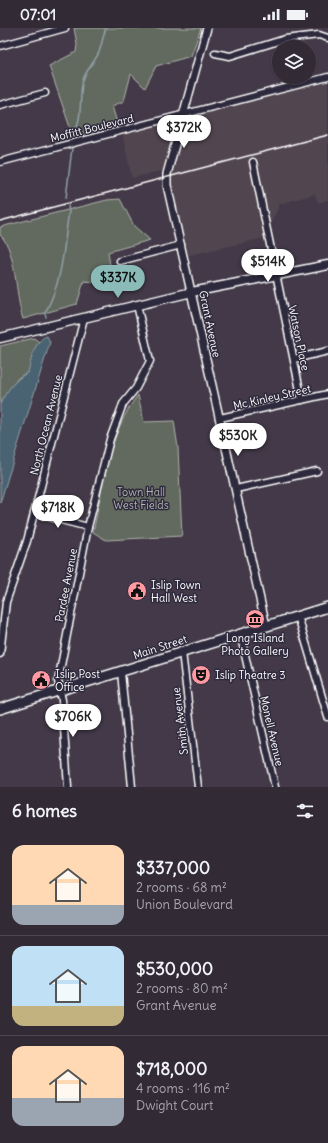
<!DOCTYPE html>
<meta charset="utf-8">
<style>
body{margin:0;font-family:Delius,sans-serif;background:#3d3742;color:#f1f3f6;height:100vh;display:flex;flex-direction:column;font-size:15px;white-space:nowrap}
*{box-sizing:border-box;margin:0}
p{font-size:13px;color:#a8a7ad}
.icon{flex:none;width:22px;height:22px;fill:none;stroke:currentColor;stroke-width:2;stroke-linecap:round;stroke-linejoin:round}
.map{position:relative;height:759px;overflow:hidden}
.drawer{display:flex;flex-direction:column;background:#322b36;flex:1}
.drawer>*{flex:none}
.buttons{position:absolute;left:272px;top:12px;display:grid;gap:8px}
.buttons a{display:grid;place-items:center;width:44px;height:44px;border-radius:50%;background:#322b36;box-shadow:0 1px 3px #0004,0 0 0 1px #4d4751;font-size:20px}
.price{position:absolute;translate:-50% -34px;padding:0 9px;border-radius:14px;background:#fff;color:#222;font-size:13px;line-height:26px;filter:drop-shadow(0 1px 2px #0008)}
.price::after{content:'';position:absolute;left:50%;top:24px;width:12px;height:9px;margin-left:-6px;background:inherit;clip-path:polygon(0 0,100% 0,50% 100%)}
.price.current{background:#8bbbb9;color:#111}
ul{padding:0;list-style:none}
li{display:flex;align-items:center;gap:12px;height:100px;padding:0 12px}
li+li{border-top:1px solid #4d4751}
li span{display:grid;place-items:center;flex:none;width:112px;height:80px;border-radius:12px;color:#555}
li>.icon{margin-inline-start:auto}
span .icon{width:48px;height:48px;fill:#fffc;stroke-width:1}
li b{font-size:17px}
h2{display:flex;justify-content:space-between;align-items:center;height:48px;padding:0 12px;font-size:17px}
.status{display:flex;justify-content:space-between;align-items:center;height:28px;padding:0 20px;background:#322b36;direction:ltr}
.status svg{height:11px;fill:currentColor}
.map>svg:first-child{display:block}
.built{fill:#514450}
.green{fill:#626a5e;stroke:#b0b4ae}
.water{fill:#4a6372;stroke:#92a1aa}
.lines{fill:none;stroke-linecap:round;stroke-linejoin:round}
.stream{stroke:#92a1aa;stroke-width:1.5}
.minor-casing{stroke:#fff;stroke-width:9}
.tertiary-casing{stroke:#fff;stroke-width:10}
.secondary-casing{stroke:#fff;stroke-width:11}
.primary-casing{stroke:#fff;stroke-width:12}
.minor{stroke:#2f2a3d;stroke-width:6}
.tertiary{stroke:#2f2a3d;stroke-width:7}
.secondary{stroke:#2f2a3d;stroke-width:8}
.primary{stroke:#2f2a3d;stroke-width:9}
.rail{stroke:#fff;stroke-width:1.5}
.labels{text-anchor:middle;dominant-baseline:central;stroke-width:3;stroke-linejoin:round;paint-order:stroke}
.street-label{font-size:11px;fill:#fff;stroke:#2f2a3d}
.park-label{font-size:11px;fill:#b0b4ae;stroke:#2f2a3d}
.poi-label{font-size:11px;fill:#fff;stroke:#2f2a3d;text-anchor:start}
</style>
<div class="status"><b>07:01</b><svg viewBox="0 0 49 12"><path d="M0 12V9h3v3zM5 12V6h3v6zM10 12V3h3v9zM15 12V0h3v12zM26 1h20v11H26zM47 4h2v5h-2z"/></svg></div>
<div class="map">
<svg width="328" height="759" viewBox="0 0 328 759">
<rect width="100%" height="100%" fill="#433948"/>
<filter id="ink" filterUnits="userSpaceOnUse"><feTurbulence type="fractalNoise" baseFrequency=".025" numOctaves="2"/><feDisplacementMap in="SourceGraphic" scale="8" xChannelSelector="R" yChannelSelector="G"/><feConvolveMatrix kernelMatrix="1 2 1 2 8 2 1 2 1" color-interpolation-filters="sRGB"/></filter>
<g filter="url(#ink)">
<polygon class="built" points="328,53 328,172 318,175 315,166 280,176 264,210 182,229 165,142 132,150 122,106"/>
<g class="green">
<polygon points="74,0 201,0 191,28 156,38 145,60 131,46 124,73 112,78 118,98 73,108 49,38 76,24 77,16"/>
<path d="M 120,171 L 134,198 L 150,212 L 108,224 L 112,250 L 104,255 L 84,253 L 77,276 L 23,291 C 15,269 17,222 0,207 L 0,199 L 107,172 Z"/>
<polygon points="34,310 39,314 28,344 18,350 0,376 0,318"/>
<path d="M 138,367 L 144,394 L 174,393 L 178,420 L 182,508 L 106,512 L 93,504 C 103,459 108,405 138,367 Z"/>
</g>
<path class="water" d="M 47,308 L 50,314 L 0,475 L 0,376 C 7,362 14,353 28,344 C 31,333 34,312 47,308 Z"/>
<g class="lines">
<g class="stream">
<path d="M 72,110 C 83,90 79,77 82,56 C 84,43 94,36 99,24 C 102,16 103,7 106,0"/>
<polyline points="66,170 72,120"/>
<path d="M 46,289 L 45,285 C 64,249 63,221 69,183 L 68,178"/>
</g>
<defs>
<g id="minor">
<polyline points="0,18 65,0"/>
<polyline points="215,25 230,28 285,11 319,7 328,10"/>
<polyline points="0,77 45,65"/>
<polyline points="0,134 328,49"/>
<polyline points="253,134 302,372"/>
<polyline points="120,233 181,217"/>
<polyline points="294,331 328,323"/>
<polyline points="220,390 328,366"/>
<polyline points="236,461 317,443"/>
<polyline points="34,485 88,499"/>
<polyline points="298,588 328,689"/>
<polyline points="240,605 275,759"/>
<polyline points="182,624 198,759"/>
<polyline points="0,626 6,574 27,513 84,290"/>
<polyline points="121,644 132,759"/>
<polyline points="68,759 62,672 58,653 88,499 110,411 123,376 136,360 150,333 137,277"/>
</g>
<polyline id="tertiary" points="207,0 167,146 167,157 266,598"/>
<polyline id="secondary" points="0,310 192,264 328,237"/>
<polyline id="primary" points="0,681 328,579"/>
</defs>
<use href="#minor" class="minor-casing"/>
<use href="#tertiary" class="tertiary-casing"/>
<use href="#secondary" class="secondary-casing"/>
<use href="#primary" class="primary-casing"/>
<use href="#minor" class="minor"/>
<use href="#tertiary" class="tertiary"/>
<use href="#secondary" class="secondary"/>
<use href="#primary" class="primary"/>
<polyline class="rail" points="0,193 328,107"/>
</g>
</g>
<defs>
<symbol id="civic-disc" viewBox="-11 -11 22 22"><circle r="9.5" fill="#ff9aa2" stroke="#2f2a3d"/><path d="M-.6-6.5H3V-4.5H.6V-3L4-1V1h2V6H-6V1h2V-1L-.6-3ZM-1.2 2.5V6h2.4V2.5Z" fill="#111"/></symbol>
<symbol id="museum-disc" viewBox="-11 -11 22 22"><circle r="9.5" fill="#ff9aa2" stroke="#2f2a3d"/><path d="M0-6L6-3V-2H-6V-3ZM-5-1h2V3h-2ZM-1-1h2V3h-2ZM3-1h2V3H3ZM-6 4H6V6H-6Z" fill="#111"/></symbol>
<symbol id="theatre-disc" viewBox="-11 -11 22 22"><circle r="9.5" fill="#ff9aa2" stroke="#2f2a3d"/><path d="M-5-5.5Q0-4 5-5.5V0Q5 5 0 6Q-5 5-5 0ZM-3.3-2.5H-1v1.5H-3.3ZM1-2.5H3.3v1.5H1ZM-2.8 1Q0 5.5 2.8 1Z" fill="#111"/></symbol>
</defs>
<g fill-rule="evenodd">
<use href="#civic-disc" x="126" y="552" width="22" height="22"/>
<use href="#museum-disc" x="244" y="580" width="22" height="22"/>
<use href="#theatre-disc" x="190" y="636" width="22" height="22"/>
<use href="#civic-disc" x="30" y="641" width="22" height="22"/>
</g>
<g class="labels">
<g class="street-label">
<text transform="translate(92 100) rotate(-14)">Moffitt Boulevard</text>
<text transform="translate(210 296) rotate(78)">Grant Avenue</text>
<text transform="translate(299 310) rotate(78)">Watson Place</text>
<text transform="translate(272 369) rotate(-13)">Mc Kinley Street</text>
<text transform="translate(46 397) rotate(-76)">North Ocean Avenue</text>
<text transform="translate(66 557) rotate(-79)">Pardee Avenue</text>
<text transform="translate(160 619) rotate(-18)">Main Street</text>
<text transform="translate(180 693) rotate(-97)">Smith Avenue</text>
<text transform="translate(272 703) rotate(77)">Monell Avenue</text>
</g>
<g class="park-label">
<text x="141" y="464">Town Hall<tspan x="141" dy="13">West Fields</tspan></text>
</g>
<g class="poi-label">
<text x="151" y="557">Islip Town<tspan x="151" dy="13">Hall West</tspan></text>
<text x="255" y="610" text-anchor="middle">Long Island<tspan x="255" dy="13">Photo Gallery</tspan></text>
<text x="55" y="646">Islip Post<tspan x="55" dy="13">Office</tspan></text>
<text x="215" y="647">Islip Theatre 3</text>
</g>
</g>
</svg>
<div class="buttons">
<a><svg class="icon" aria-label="layers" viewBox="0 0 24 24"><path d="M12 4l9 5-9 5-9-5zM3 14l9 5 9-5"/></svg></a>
</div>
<b class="price" style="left:184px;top:121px">$372K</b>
<b class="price" style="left:268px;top:255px">$514K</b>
<b class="price current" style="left:118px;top:271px">$337K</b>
<b class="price" style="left:238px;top:429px">$530K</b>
<b class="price" style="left:58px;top:501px">$718K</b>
<b class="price" style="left:73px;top:710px">$706K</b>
</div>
<section class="drawer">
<h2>6 homes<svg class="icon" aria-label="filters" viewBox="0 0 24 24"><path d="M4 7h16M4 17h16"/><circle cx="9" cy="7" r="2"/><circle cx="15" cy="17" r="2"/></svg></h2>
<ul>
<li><span style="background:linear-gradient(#ffd9b3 75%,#9aa5b1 0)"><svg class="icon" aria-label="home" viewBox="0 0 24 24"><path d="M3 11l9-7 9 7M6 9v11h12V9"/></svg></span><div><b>$337,000</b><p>2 rooms · 68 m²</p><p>Union Boulevard</p></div></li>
<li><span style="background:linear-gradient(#bfe0f5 75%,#c2b280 0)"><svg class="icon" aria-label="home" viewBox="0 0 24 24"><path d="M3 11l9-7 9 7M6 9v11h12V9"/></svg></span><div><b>$530,000</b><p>2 rooms · 80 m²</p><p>Grant Avenue</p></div></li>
<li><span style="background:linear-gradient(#ffd9b3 65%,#9aa5b1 0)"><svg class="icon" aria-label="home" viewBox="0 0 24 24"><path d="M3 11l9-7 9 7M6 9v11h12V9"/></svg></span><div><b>$718,000</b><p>4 rooms · 116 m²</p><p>Dwight Court</p></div></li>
</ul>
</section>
